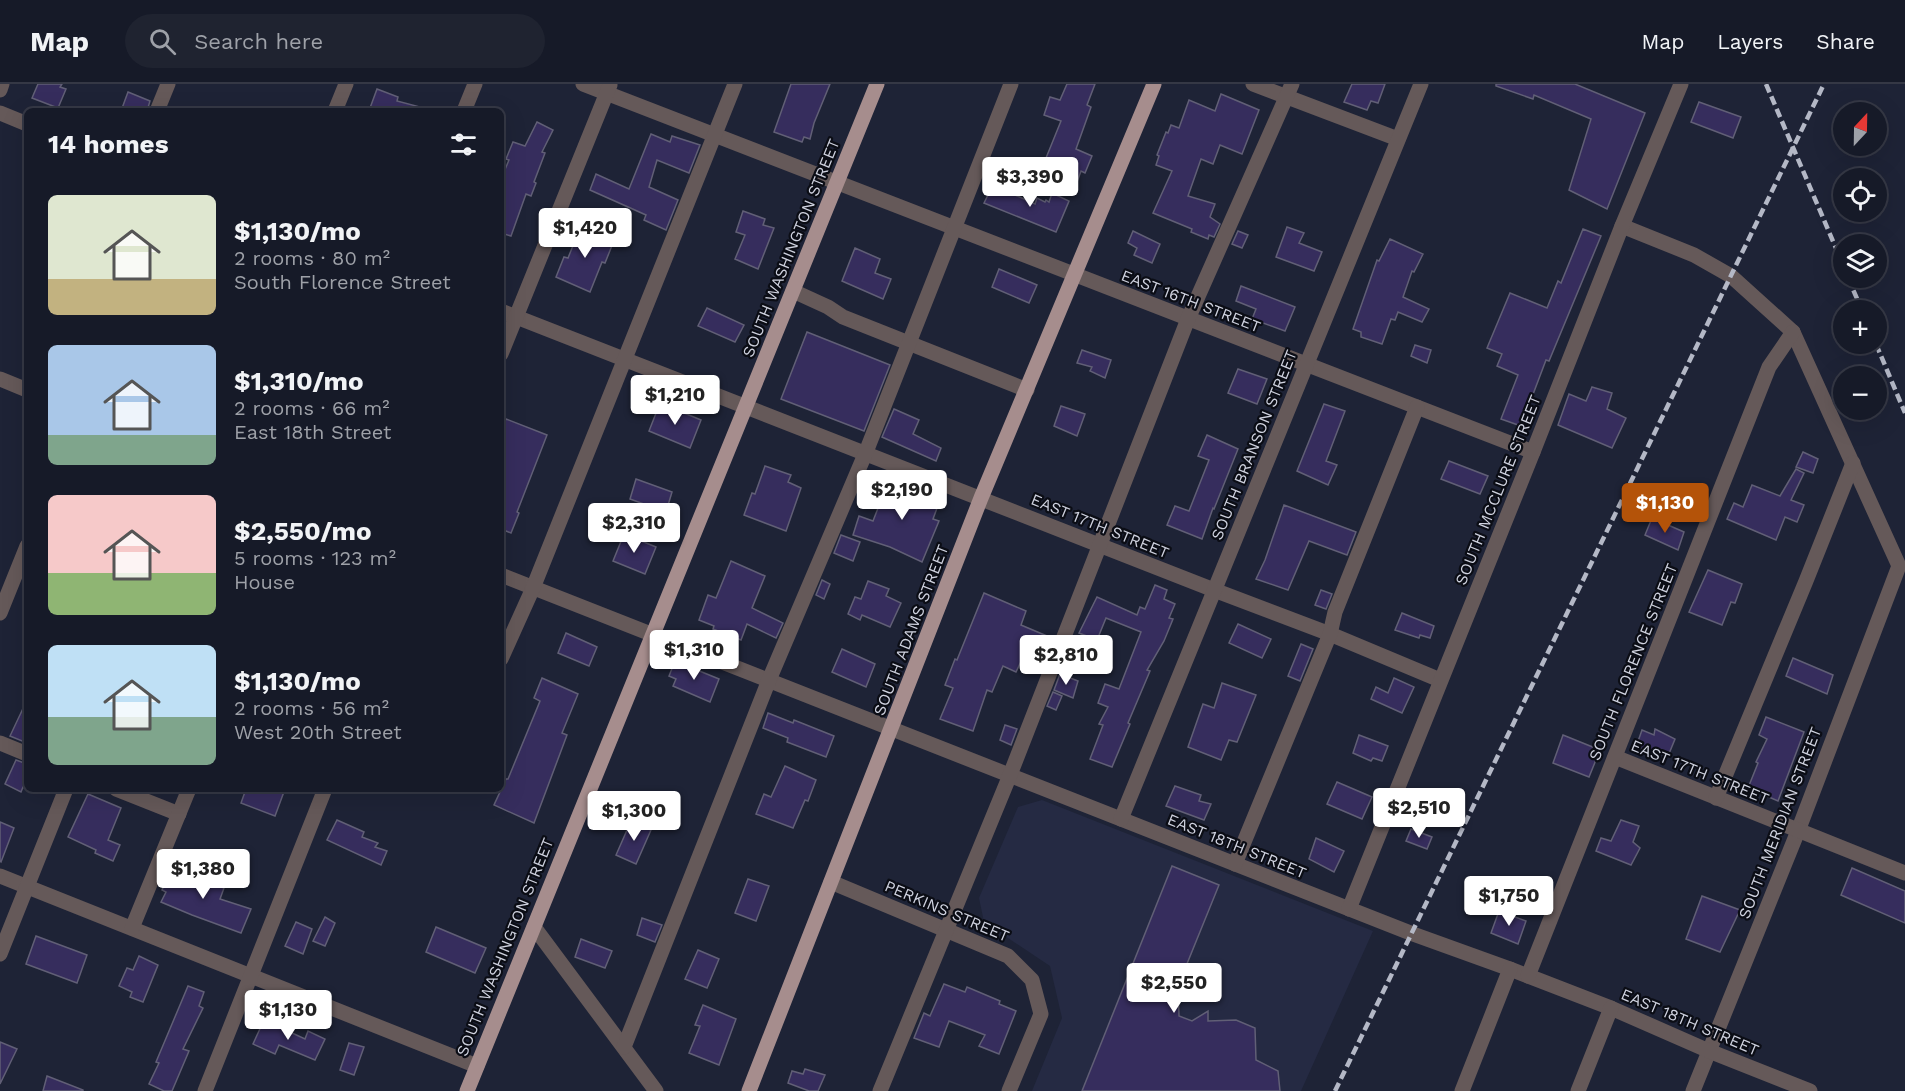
<!DOCTYPE html>
<meta charset="utf-8">
<style>
body{margin:0;font-family:"Work Sans",sans-serif;background:#1f2330;color:#f1f3f6;height:100vh;display:flex;flex-direction:column;font-size:22px;white-space:nowrap}
*{box-sizing:border-box;margin:0}
p{font-size:20px;color:#9ea1a8}
.icon{flex:none;width:33px;height:33px;fill:none;stroke:currentColor;stroke-width:2;stroke-linecap:round;stroke-linejoin:round}
.map{position:relative;flex:1;overflow:hidden}
.drawer{position:absolute;left:24px;top:24px;width:480px;height:684px;display:flex;flex-direction:column;background:#161a28;border-radius:9px;box-shadow:0 6px 24px #0002,0 0 0 2px #353845}
.drawer>*{flex:none}
.needle{width:39px;rotate:22deg}
.buttons{position:absolute;left:1833px;top:18px;display:grid;gap:12px}
.buttons a{display:grid;place-items:center;width:54px;height:54px;border-radius:50%;background:#161a28;box-shadow:0 6px 24px #0002,0 0 0 2px #353845;font-size:30px}
.price{position:absolute;translate:-50% -51px;padding:0 14px;border-radius:6px;background:#fff;color:#222;font-size:20px;line-height:39px;filter:drop-shadow(0 2px 3px #0008)}
.price::after{content:'';position:absolute;left:50%;top:36px;width:18px;height:14px;margin-left:-9px;background:inherit;clip-path:polygon(0 0,100% 0,50% 100%)}
.price.current{background:#b45309;color:#fff}
ul{padding:0;list-style:none}
li{display:flex;align-items:center;gap:18px;height:150px;padding:0 24px}
li span{display:grid;place-items:center;flex:none;width:168px;height:120px;border-radius:9px;color:#555}
li>.icon{margin-inline-start:auto}
span .icon{width:72px;height:72px;fill:#fffc;stroke-width:1}
li b{font-size:26px}
h2{display:flex;justify-content:space-between;align-items:center;height:72px;padding:0 24px;font-size:26px}
header{display:flex;align-items:center;gap:36px;box-sizing:border-box;height:84px;padding:0 30px;background:#161a28;border-bottom:2px solid #353845}
header strong{font-size:28px}
nav{display:flex;gap:33px;margin-inline-start:auto;font-size:21px}
.search{width:420px;height:54px;background:#1f2330;display:flex;align-items:center;gap:15px;box-sizing:border-box;padding:0 21px;border-radius:33px;color:#9ea1a8;font-size:22px}
.map>svg:first-child{display:block}
.built{fill:#252a43}
.building{fill:#362d5d;stroke:#615f76;stroke-width:1.5}
.lines{fill:none;stroke-linecap:round;stroke-linejoin:round}
.minor{stroke:#655959;stroke-width:15}
.major{stroke:#a68d8d;stroke-width:15}
.rail{stroke:#b4b8c6;stroke-width:4.5;stroke-dasharray:9 4.5;stroke-linecap:butt}
.labels{text-anchor:middle;dominant-baseline:central;stroke-width:4.5;stroke-linejoin:round;paint-order:stroke}
.street-label{font-size:16px;fill:#cfd2df;stroke:#0b0d15}
</style>
<header>
<strong>Map</strong>
<div class="search"><svg class="icon" aria-label="search" viewBox="0 0 24 24"><circle cx="10" cy="10" r="6"/><path d="M15 15l6 6"/></svg>Search here</div>
<nav><a>Map</a><a>Layers</a><a>Share</a></nav>
</header>
<div class="map">
<svg width="1905" height="1007" viewBox="0 0 1905 1007">
<rect width="100%" height="100%" fill="#1e2336"/>
<polygon class="built" points="1042,716 1373,847 1301,1007 1032,1007 1062,934 1050,882 984,838 979,814 1018,723"/>
<g class="building">
<polygon points="38,0 62,0 60,3 66,5 58,24 32,14"/>
<polygon points="791,0 830,0 814,39 810,55 804,53 802,58 774,48"/>
<polygon points="1067,0 1095,0 1087,21 1091,23 1076,65 1092,72 1085,89 1081,87 1077,98 1059,91 1064,81 1046,74 1061,37 1044,31 1050,13 1060,16"/>
<polygon points="1352,0 1385,0 1378,19 1371,17 1367,26 1344,18"/>
<polygon points="1496,0 1575,0 1645,29 1607,125 1569,106 1591,35 1534,11 1533,15 1496,2"/>
<polygon points="377,5 398,13 397,17 420,23 420,27 379,27 370,24"/>
<polygon points="128,8 150,17 147,27 121,27"/>
<polygon points="1221,10 1259,26 1242,70 1220,61 1213,80 1201,75 1188,112 1215,120 1210,133 1220,140 1214,153 1209,151 1208,155 1191,148 1192,145 1153,129 1172,87 1156,81 1159,72 1157,71 1166,48 1168,49 1171,41 1179,44 1189,16 1215,27"/>
<polygon points="1699,18 1741,33 1733,54 1691,38"/>
<polygon points="537,38 553,46 542,68 545,69 534,98 536,99 531,112 526,110 511,152 501,149 501,95 509,76 506,75 513,58 525,62"/>
<polygon points="651,50 670,58 672,52 700,61 689,89 657,76 649,103 678,116 666,146 644,136 646,131 590,106 596,90 629,105"/>
<polygon points="993,101 1035,120 1037,114 1045,118 1046,116 1049,118 1052,109 1069,117 1056,148 984,119"/>
<polygon points="743,127 765,135 763,141 774,144 758,185 735,175 745,151 736,148"/>
<polygon points="581,142 604,151 602,155 613,159 605,179 602,178 590,208 556,193 564,173 568,174"/>
<polygon points="1287,143 1304,149 1299,159 1322,168 1314,187 1276,173"/>
<polygon points="1583,145 1601,152 1549,277 1546,276 1521,342 1501,335 1518,291 1497,282 1502,270 1487,264 1510,209 1547,224 1558,197 1561,199"/>
<polygon points="1133,147 1160,160 1152,179 1134,171 1137,164 1128,159"/>
<polygon points="1238,147 1248,151 1242,164 1232,160"/>
<polygon points="1390,155 1423,170 1414,188 1412,187 1403,213 1429,225 1422,238 1398,228 1395,236 1391,235 1382,260 1361,253 1361,248 1353,245 1377,176 1379,177"/>
<polygon points="855,164 880,175 875,189 891,195 883,215 842,197"/>
<polygon points="999,185 1037,201 1029,219 992,203"/>
<polygon points="1241,202 1295,223 1285,247 1252,235 1256,225 1236,217"/>
<polygon points="707,224 744,241 735,258 698,242"/>
<polygon points="807,248 890,281 864,347 781,315"/>
<polygon points="1415,261 1431,266 1427,279 1411,272"/>
<polygon points="1082,266 1111,276 1105,294 1090,287 1092,283 1077,279"/>
<polygon points="1238,285 1267,295 1257,320 1228,309"/>
<polygon points="1592,303 1612,309 1607,325 1626,334 1612,364 1558,341 1569,310 1586,317"/>
<polygon points="660,319 701,336 690,364 649,347"/>
<polygon points="1324,320 1345,327 1326,377 1337,381 1328,401 1297,387"/>
<polygon points="1061,322 1085,330 1077,352 1054,342"/>
<polygon points="894,325 919,336 913,350 941,364 936,377 882,353"/>
<polygon points="506,335 547,351 517,428 519,429 511,449 501,445 501,347"/>
<polygon points="1207,351 1238,365 1214,425 1213,424 1202,455 1167,441 1175,422 1189,427 1209,376 1198,372"/>
<polygon points="1803,368 1818,375 1813,389 1796,383"/>
<polygon points="1449,377 1488,392 1480,410 1441,395"/>
<polygon points="765,382 791,391 788,398 801,404 786,447 744,431 752,409 755,410"/>
<polygon points="1796,385 1804,389 1791,416 1804,421 1797,438 1785,433 1776,456 1727,435 1734,419 1743,423 1752,401 1780,412"/>
<polygon points="636,395 672,408 666,428 630,415"/>
<polygon points="889,396 940,416 933,435 939,437 922,478 890,463 853,451 859,432 873,437"/>
<polygon points="1284,421 1356,448 1347,471 1309,457 1288,506 1256,495 1265,476"/>
<polygon points="1652,434 1684,448 1678,466 1645,451"/>
<polygon points="624,450 656,463 645,490 613,477"/>
<polygon points="841,451 860,458 853,477 834,469"/>
<polygon points="731,477 765,492 752,524 783,539 776,554 747,540 741,556 713,545 714,542 699,536 708,511 716,514"/>
<polygon points="1708,486 1742,500 1735,519 1731,518 1722,541 1689,528"/>
<polygon points="822,496 830,500 824,515 816,511"/>
<polygon points="868,497 889,505 886,512 901,519 890,543 862,531 860,536 848,530 855,513 861,515"/>
<polygon points="1155,501 1167,506 1164,515 1175,520 1169,534 1173,535 1164,557 1147,586 1150,587 1128,639 1130,640 1112,683 1090,675 1103,641 1099,640 1108,623 1098,619 1105,600 1119,605 1141,548 1106,534 1097,556 1079,549 1097,513 1137,531 1140,523 1145,525"/>
<polygon points="1321,506 1332,510 1326,525 1315,521"/>
<polygon points="984,509 1026,527 1021,541 1047,552 1042,568 1028,563 1016,588 1003,582 992,608 987,606 973,647 940,635 953,604 945,601 955,575 957,576"/>
<polygon points="1402,529 1434,542 1430,554 1420,551 1419,554 1395,546"/>
<polygon points="1238,540 1271,555 1262,574 1229,559"/>
<polygon points="566,549 597,563 589,582 558,569"/>
<polygon points="1301,560 1313,565 1300,597 1288,592"/>
<polygon points="842,565 875,580 866,603 832,588"/>
<polygon points="1793,574 1833,591 1827,610 1786,592"/>
<polygon points="675,577 719,595 710,618 673,602 676,595 669,592"/>
<polygon points="1060,590 1078,597 1073,614 1054,606"/>
<polygon points="542,594 578,610 562,649 567,651 534,739 494,721 506,695 508,695 540,617 534,614"/>
<polygon points="1394,594 1414,603 1402,629 1371,615 1376,603 1388,609"/>
<polygon points="1222,599 1256,611 1237,658 1229,656 1221,676 1188,663 1203,620 1214,624"/>
<polygon points="1053,608 1062,612 1056,626 1047,622"/>
<polygon points="27,616 27,659 10,652"/>
<polygon points="768,629 793,639 794,636 834,652 826,673 787,658 788,654 763,644"/>
<polygon points="1766,633 1804,648 1778,717 1748,704 1758,679 1756,678 1767,655 1759,651"/>
<polygon points="1005,641 1017,645 1011,661 1000,656"/>
<polygon points="1655,645 1675,655 1668,672 1636,663 1642,646 1654,651"/>
<polygon points="1359,651 1388,662 1382,677 1373,674 1371,677 1353,669"/>
<polygon points="1563,651 1600,666 1589,693 1553,679"/>
<polygon points="16,676 27,680 27,705 23,703 21,708 5,700"/>
<polygon points="785,682 816,696 808,717 805,716 793,744 756,730 764,710 771,713"/>
<polygon points="1337,698 1372,713 1362,735 1327,720"/>
<polygon points="1175,702 1201,711 1199,717 1211,720 1204,736 1166,722"/>
<polygon points="246,705 285,705 275,732 241,719"/>
<polygon points="88,710 121,724 108,756 120,761 113,777 95,769 96,766 68,753"/>
<polygon points="337,736 364,748 362,753 378,759 375,763 387,767 381,781 327,756"/>
<polygon points="1621,736 1639,742 1633,758 1640,764 1631,781 1596,767 1601,754 1611,757"/>
<polygon points="631,737 651,746 636,780 616,771"/>
<polygon points="0,738 14,744 1,778 0,777"/>
<polygon points="1411,745 1432,753 1427,765 1406,757"/>
<polygon points="1316,754 1344,767 1334,788 1309,775"/>
<polygon points="173,782 224,804 220,815 251,825 241,849 192,831 161,818 166,808 162,806"/>
<polygon points="1172,782 1219,801 1178,902 1179,932 1192,937 1208,927 1208,937 1236,936 1255,944 1256,976 1278,987 1280,1007 1082,1007"/>
<polygon points="1852,784 1905,807 1905,839 1841,811"/>
<polygon points="748,795 769,802 756,837 735,829"/>
<polygon points="1702,812 1740,826 1720,868 1686,855"/>
<polygon points="1499,827 1526,837 1518,860 1491,849"/>
<polygon points="325,833 335,839 325,862 313,857"/>
<polygon points="642,834 662,841 655,858 637,851"/>
<polygon points="296,838 312,845 303,870 285,862"/>
<polygon points="436,843 486,864 475,889 426,868"/>
<polygon points="36,852 87,871 77,899 26,880"/>
<polygon points="581,855 612,867 605,884 575,873"/>
<polygon points="698,866 719,875 707,904 685,895"/>
<polygon points="139,872 158,881 143,918 130,913 132,908 119,902 127,884 133,886"/>
<polygon points="944,900 965,908 967,903 1000,917 999,920 1016,927 999,970 979,962 985,951 949,937 939,963 914,954 924,929 930,932"/>
<polygon points="188,902 204,908 199,922 203,924 183,965 189,967 172,1007 164,1007 149,1000 159,979 156,978"/>
<polygon points="703,921 736,935 719,981 689,969 700,942 695,941"/>
<polygon points="264,936 305,955 308,947 325,955 315,976 279,961 275,970 253,960"/>
<polygon points="0,958 17,965 0,1000"/>
<polygon points="349,959 364,963 354,991 340,986"/>
<polygon points="805,985 825,991 818,1007 809,1007 788,999 792,987 803,990"/>
<polygon points="47,992 83,1006 83,1007 43,1007"/>
</g>
<g class="lines">
<g class="minor">
<polyline points="583,0 1533,368"/>
<polyline points="1253,0 1398,55"/>
<polyline points="0,6 2,0"/>
<polyline points="157,27 168,0"/>
<polyline points="335,27 346,0"/>
<polyline points="464,27 475,0"/>
<polyline points="0,29 27,40"/>
<polyline points="1622,142 1694,171 1731,192 1793,248 1899,482 1798,747 1693,1007"/>
<polyline points="793,207 828,223 843,233 1027,306"/>
<polyline points="501,227 1214,506 1330,550 1440,596"/>
<polyline points="501,270 610,1"/>
<polyline points="0,295 27,306"/>
<polyline points="501,491 1413,850 1510,885 1611,924 1709,967 1810,1007"/>
<polyline points="0,529 27,462"/>
<polyline points="501,575 533,504 735,0"/>
<polyline points="0,659 27,670"/>
<polyline points="1615,673 1905,789"/>
<polyline points="116,705 179,730"/>
<polyline points="1716,714 1806,497 1853,379"/>
<polyline points="1121,735 1421,0"/>
<polyline points="1235,780 1330,550 1335,528 1417,323"/>
<polyline points="0,792 477,982"/>
<polyline points="831,798 1008,872 1032,896 1041,930 1009,1007"/>
<polyline points="1349,825 1533,368 1622,142 1681,0"/>
<polyline points="534,843 656,1007"/>
<polyline points="132,844 189,705"/>
<polyline points="0,870 66,705"/>
<polyline points="1528,892 1769,283 1793,248"/>
<polyline points="624,963 769,596 866,368 1011,0"/>
<polyline points="205,1007 325,705"/>
<polyline points="880,1007 1010,691 1188,235 1292,0"/>
<polyline points="1462,1007 1510,885"/>
<polyline points="1578,1007 1611,924"/>
</g>
<g class="major">
<polyline points="467,1007 877,0"/>
<polyline points="749,1007 981,414 1154,0"/>
</g>
<g class="rail">
<polyline points="1766,0 1844,183"/>
<polyline points="1848,194 1862,226"/>
<polyline points="1876,260 1905,329"/>
<polyline points="1335,1007 1824,0"/>
</g>
</g>
<g class="labels">
<g class="street-label">
<text transform="translate(791 164) rotate(-68)">SOUTH WASHINGTON STREET</text>
<text transform="translate(1191 217) rotate(21)">EAST 16TH STREET</text>
<text transform="translate(1254 361) rotate(-68)">SOUTH BRANSON STREET</text>
<text transform="translate(1498 406) rotate(-68)">SOUTH MCCLURE STREET</text>
<text transform="translate(1100 442) rotate(22)">EAST 17TH STREET</text>
<text transform="translate(911 546) rotate(-69)">SOUTH ADAMS STREET</text>
<text transform="translate(1633 578) rotate(-68)">SOUTH FLORENCE STREET</text>
<text transform="translate(1700 688) rotate(22)">EAST 17TH STREET</text>
<text transform="translate(1780 739) rotate(-69)">SOUTH MERIDIAN STREET</text>
<text transform="translate(1237 762) rotate(22)">EAST 18TH STREET</text>
<text transform="translate(947 827) rotate(23)">PERKINS STREET</text>
<text transform="translate(505 863) rotate(-68)">SOUTH WASHINGTON STREET</text>
<text transform="translate(1690 938) rotate(23)">EAST 18TH STREET</text>
</g>
</g>
</svg>
<div class="buttons">
<a><svg class="needle" viewBox="-14 -14 28 28"><path d="M0-13l5 13h-10z" fill="#e53935"/><path d="M0 13l5-13h-10z" fill="#9ea1a8"/></svg></a>
<a><svg class="icon" aria-label="locate" viewBox="0 0 24 24"><circle cx="12" cy="12" r="6"/><path d="M12 2v4M12 18v4M2 12h4M18 12h4"/></svg></a>
<a><svg class="icon" aria-label="layers" viewBox="0 0 24 24"><path d="M12 4l9 5-9 5-9-5zM3 14l9 5 9-5"/></svg></a>
<a>+</a>
<a>−</a>
</div>
<b class="price" style="left:1030px;top:124px">$3,390</b>
<b class="price" style="left:585px;top:175px">$1,420</b>
<b class="price" style="left:675px;top:342px">$1,210</b>
<b class="price" style="left:902px;top:437px">$2,190</b>
<b class="price current" style="left:1665px;top:450px">$1,130</b>
<b class="price" style="left:634px;top:470px">$2,310</b>
<b class="price" style="left:694px;top:597px">$1,310</b>
<b class="price" style="left:1066px;top:602px">$2,810</b>
<b class="price" style="left:1419px;top:755px">$2,510</b>
<b class="price" style="left:634px;top:758px">$1,300</b>
<b class="price" style="left:203px;top:816px">$1,380</b>
<b class="price" style="left:1509px;top:843px">$1,750</b>
<b class="price" style="left:1174px;top:930px">$2,550</b>
<b class="price" style="left:288px;top:957px">$1,130</b>
<section class="drawer">
<h2>14 homes<svg class="icon" aria-label="filters" viewBox="0 0 24 24"><path d="M4 7h16M4 17h16"/><circle cx="9" cy="7" r="2"/><circle cx="15" cy="17" r="2"/></svg></h2>
<ul>
<li><span style="background:linear-gradient(#dfe7d0 70%,#c2b280 0)"><svg class="icon" aria-label="home" viewBox="0 0 24 24"><path d="M3 11l9-7 9 7M6 9v11h12V9"/></svg></span><div><b>$1,130/mo</b><p>2 rooms · 80 m²</p><p>South Florence Street</p></div></li>
<li><span style="background:linear-gradient(#a9c7e8 75%,#7fa58c 0)"><svg class="icon" aria-label="home" viewBox="0 0 24 24"><path d="M3 11l9-7 9 7M6 9v11h12V9"/></svg></span><div><b>$1,310/mo</b><p>2 rooms · 66 m²</p><p>East 18th Street</p></div></li>
<li><span style="background:linear-gradient(#f6c9c9 65%,#8fb573 0)"><svg class="icon" aria-label="home" viewBox="0 0 24 24"><path d="M3 11l9-7 9 7M6 9v11h12V9"/></svg></span><div><b>$2,550/mo</b><p>5 rooms · 123 m²</p><p>House</p></div></li>
<li><span style="background:linear-gradient(#bfe0f5 60%,#7fa58c 0)"><svg class="icon" aria-label="home" viewBox="0 0 24 24"><path d="M3 11l9-7 9 7M6 9v11h12V9"/></svg></span><div><b>$1,130/mo</b><p>2 rooms · 56 m²</p><p>West 20th Street</p></div></li>
</ul>
</section>
</div>
